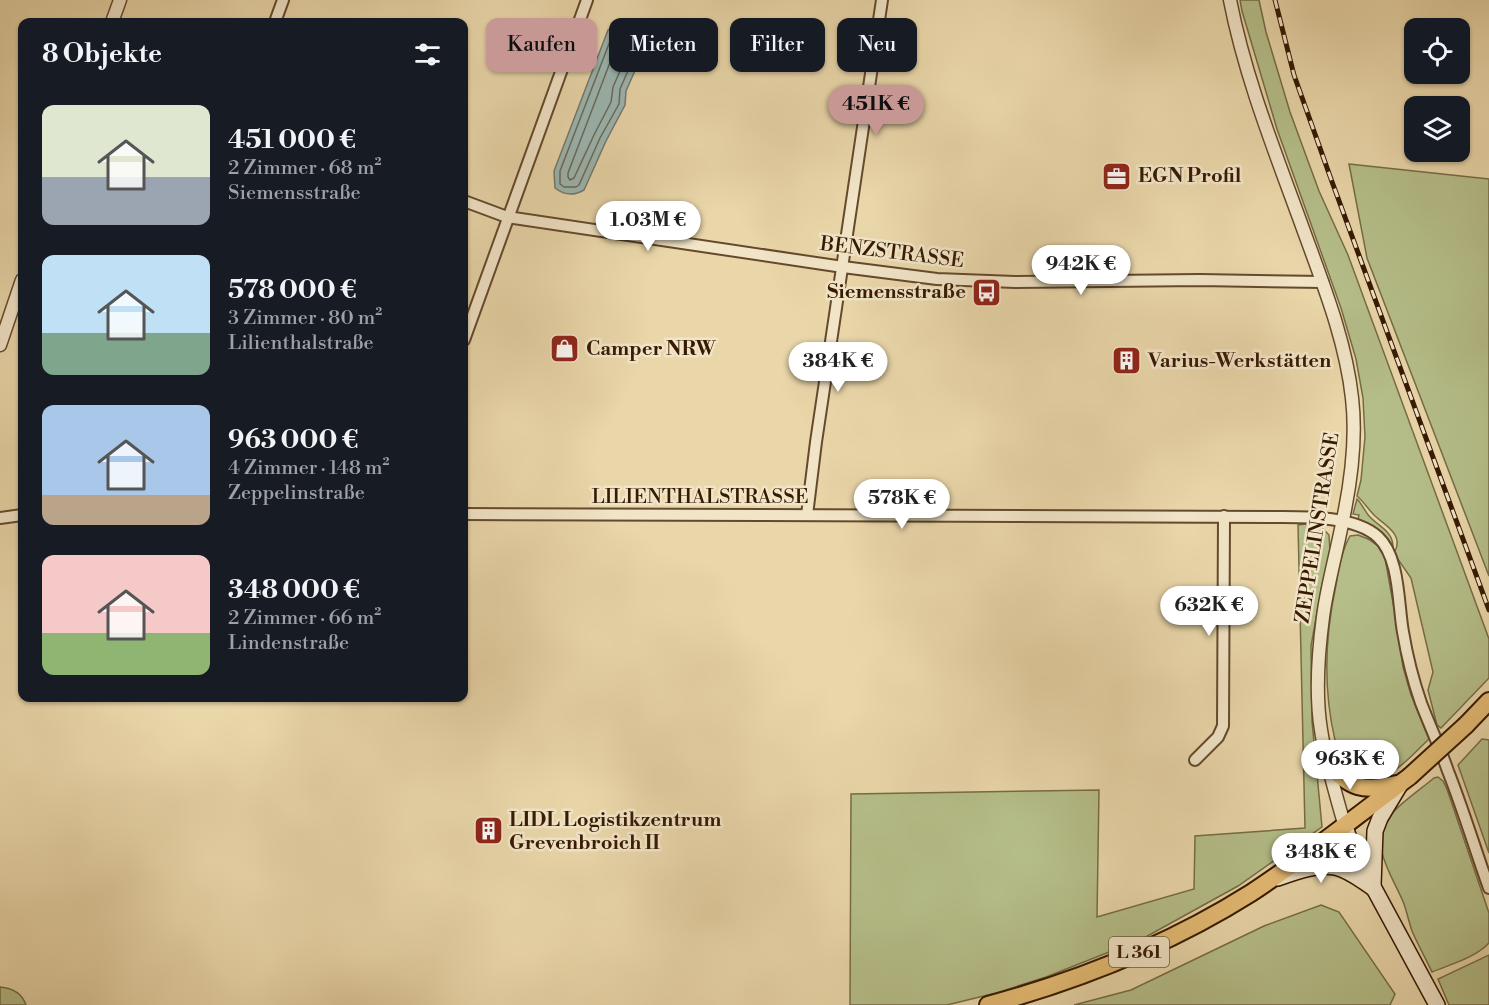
<!DOCTYPE html>
<html lang="de">
<meta charset="utf-8">
<style>
body{margin:0;font-family:"Libre Bodoni",serif;background:#242831;color:#f1f3f6;height:100vh;display:flex;flex-direction:column;font-size:22px;white-space:nowrap}
*{box-sizing:border-box;margin:0}
p{font-size:20px;color:#9ea1a6}
.icon{flex:none;width:33px;height:33px;fill:none;stroke:currentColor;stroke-width:2;stroke-linecap:round;stroke-linejoin:round}
.map{position:relative;flex:1;overflow:hidden}
.details{position:absolute;left:18px;top:18px;width:450px;height:684px;display:flex;flex-direction:column;background:#171b24;border-radius:12px;box-shadow:0 2px 4px #0004}
.details>*{flex:none}
.guide{position:absolute;left:486px;top:18px;width:570px;height:54px;display:flex;gap:12px}
.controls{position:absolute;left:1404px;top:18px;display:grid;gap:12px}
.controls a{display:grid;place-items:center;width:66px;height:66px;border-radius:12px;background:#171b24;box-shadow:0 2px 4px #0004;font-size:30px}
.price{position:absolute;translate:-50% -51px;padding:0 14px;border-radius:21px;background:#fff;color:#222;font-size:20px;line-height:39px;filter:drop-shadow(0 2px 3px #0008)}
.price::after{content:'';position:absolute;left:50%;top:36px;width:18px;height:14px;margin-left:-9px;background:inherit;clip-path:polygon(0 0,100% 0,50% 100%)}
.price.current{background:#c59692;color:#111}
ul{padding:0;list-style:none}
li{display:flex;align-items:center;gap:18px;height:150px;padding:0 24px}
li span{display:grid;place-items:center;flex:none;width:168px;height:120px;border-radius:12px;color:#555}
li>.icon{margin-inline-start:auto}
span .icon{width:72px;height:72px;fill:#fffc;stroke-width:1}
li b{font-size:26px}
h2{display:flex;justify-content:space-between;align-items:center;height:72px;padding:0 24px;font-size:26px}
.pill{padding:0 21px;border-radius:12px;background:#171b24;box-shadow:0 2px 4px #0004;font-size:21px;line-height:54px}
.pill.current{background:#c59692;color:#111}
.map>svg:first-child{display:block}
.green{fill:#b5be89;stroke:#766c46;stroke-width:1.5}
.water{fill:#9bb7b2;stroke:#73786c;stroke-width:1.5}
.lines{fill:none;stroke-linecap:round;stroke-linejoin:round}
.shore{stroke:#69685a;stroke-width:1.5}
.minor-casing{stroke:#64492c;stroke-width:14}
.tertiary-casing{stroke:#64492c;stroke-width:15}
.secondary-casing{stroke:#371a02;stroke-width:18}
.primary-casing{stroke:#371a02;stroke-width:20}
.minor{stroke:#f1e4c7;stroke-width:10}
.tertiary{stroke:#f1e4c7;stroke-width:12}
.secondary{stroke:#f1e4c7;stroke-width:15}
.primary{stroke:#e4bb74;stroke-width:16}
.rail-casing{stroke:#371a02;stroke-width:5}
.rail{stroke:#f1e4c7;stroke-width:3;stroke-dasharray:9;stroke-linecap:butt}
.primary-bridge-casing{stroke:#371a02;stroke-width:20;stroke-linecap:butt}
.primary-bridge{stroke:#e4bb74;stroke-width:16}
.labels{text-anchor:middle;dominant-baseline:central;stroke-width:5;stroke-linejoin:round;paint-order:stroke}
.shield{fill:#f1e4c7;stroke:#6f573d;stroke-width:1.5}
.shield-label{font-size:18px;font-weight:bold;fill:#371a02}
.poi-label{font-size:20px;font-weight:bold;fill:#371a02;stroke:#f1e4c7;text-anchor:start}
.street-label{font-size:20px;fill:#371a02;stroke:#f1e4c7}
</style>
<div class="map">
<svg width="1489" height="1005" viewBox="0 0 1489 1005">
<rect width="100%" height="100%" fill="#e9d6a9"/>
<filter id="stains"><feTurbulence type="fractalNoise" baseFrequency=".00333" numOctaves="4"/><feColorMatrix values="0 0 0 0 .2 0 0 0 0 .09 0 0 0 0 .02 0 0 0 .5 -.17"/></filter>
<radialGradient id="worn" r=".72"><stop offset=".6" stop-color="#630" stop-opacity="0"/><stop offset="1" stop-color="#630" stop-opacity=".3"/></radialGradient>
<g class="green">
<path d="M 1240,0 L 1259,0 L 1266,32 L 1290,112 L 1319,191 L 1348,255 L 1489,639 L 1489,678 L 1441,728 L 1437,725 L 1428,690 L 1433,672 L 1411,578 L 1397,558 L 1395,551 C 1404,534 1384,525 1374,515 C 1368,509 1364,502 1357,496 L 1361,480 L 1365,437 L 1363,398 L 1356,359 L 1341,308 L 1277,129 L 1242,11 Z"/>
<polygon points="1349,164 1489,179 1489,576 1367,258"/>
<path d="M 1357,499 C 1362,504 1364,510 1369,516 C 1379,527 1393,531 1393,547 C 1384,530 1375,527 1358,519 L 1359,515 L 1353,514 Z"/>
<polygon points="1306,524 1323,529 1329,535 1330,552 1322,585 1311,646 1312,721 1322,827 1238,886 1142,939 1046,977 996,993 947,1005 850,1005 851,794 1099,790 1097,917 1194,889 1195,836 1305,828 1298,525"/>
<path d="M 1358,535 L 1368,539 L 1378,546 L 1385,558 L 1395,614 L 1403,667 L 1411,695 L 1429,739 C 1413,754 1393,778 1370,781 C 1360,782 1348,775 1342,767 C 1337,760 1336,748 1335,740 C 1323,689 1325,636 1336,585 C 1339,568 1342,550 1350,536 Z"/>
<polygon points="1482,739 1489,740 1489,853 1458,765"/>
<path d="M 1438,777 L 1443,781 L 1447,789 L 1489,913 L 1489,943 C 1475,958 1451,964 1432,972 C 1426,959 1418,945 1412,931 C 1409,922 1407,913 1404,904 C 1394,878 1368,846 1388,818 C 1397,805 1421,789 1434,778 Z"/>
<polygon points="1321,905 1339,912 1395,994 1390,1005 1074,1005 1131,990 1264,926"/>
<polygon points="1489,955 1489,1005 1449,1005 1438,979"/>
<path d="M 0,987 C 12,988 22,993 26,1005 L 0,1005 Z"/>
</g>
<path class="water" d="M 615,27 L 631,31 L 642,41 L 637,66 L 626,91 L 625,105 L 606,141 L 584,190 C 574,196 564,195 555,188 L 554,171 L 608,30 Z"/>
<g class="lines">
<g class="shore">
<polygon points="616,33 629,36 635,44 631,64 620,89 619,104 600,138 579,185 576,187 564,187 560,184 560,171 612,36"/>
<polygon points="620,42 625,43 627,47 624,62 613,87 611,102 594,135 574,178 570,180 568,177 568,173 617,44"/>
</g>
<defs>
<g id="minor">
<polyline points="275,22 283,0"/>
<polyline points="464,201 507,217 843,267 937,279 1015,282 1200,280 1323,282"/>
<polyline points="464,340 587,0"/>
<path d="M 464,514 L 1272,517 C 1302,517 1354,515 1378,537 C 1400,557 1398,605 1403,632 C 1407,656 1413,680 1421,703 C 1430,726 1440,748 1448,771 C 1463,809 1475,849 1489,888"/>
<polyline points="807,515 816,442 882,0"/>
<polyline points="0,518 22,515"/>
<polyline points="1195,760 1218,737 1223,726 1224,516"/>
</g>
<g id="tertiary">
<path d="M 1230,0 C 1246,82 1278,159 1306,237 C 1325,289 1346,343 1352,398 C 1357,440 1351,483 1342,524 C 1336,555 1327,586 1323,617 C 1318,654 1315,693 1321,730 C 1326,763 1336,795 1345,827"/>
<polyline points="112,22 120,0"/>
<polyline points="0,345 22,280"/>
</g>
<g id="secondary">
<polyline points="1345,827 1352,847 1364,870 1437,1005"/>
<path d="M 1278,878 C 1295,872 1316,864 1335,867 C 1349,870 1361,880 1373,888"/>
<polyline points="1373,885 1375,831 1380,818 1401,783"/>
</g>
<g id="primary">
<polyline points="1466,725 1489,701"/>
<path d="M 1327,762 C 1350,789 1363,792 1397,784"/>
<path d="M 988,1005 C 1080,980 1170,944 1251,893 C 1306,857 1356,816 1409,777"/>
</g>
</defs>
<use href="#minor" class="minor-casing"/>
<use href="#tertiary" class="tertiary-casing"/>
<use href="#secondary" class="secondary-casing"/>
<use href="#primary" class="primary-casing"/>
<use href="#minor" class="minor"/>
<use href="#tertiary" class="tertiary"/>
<use href="#secondary" class="secondary"/>
<use href="#primary" class="primary"/>
<defs>
<polyline id="rail" points="1275,0 1294,75 1331,179 1489,610"/>
</defs>
<use href="#rail" class="rail-casing"/>
<use href="#rail" class="rail"/>
<defs>
<polyline id="primary-bridge" points="1409,777 1466,725"/>
</defs>
<use href="#primary-bridge" class="primary-bridge-casing"/>
<use href="#primary-bridge" class="primary-bridge"/>
</g>
<defs>
<symbol id="office-square" viewBox="-11 -11 22 22"><rect x="-9" y="-9" width="18" height="18" rx="4" fill="#8f2418" stroke="#f1e4c7"/><path d="M-6-3h4V-5.5h4V-3h4V5H-6ZM-1-4.5V-3h2v-1.5ZM-6 0V1H6V0Z" fill="#fff"/></symbol>
<symbol id="bus-square" viewBox="-11 -11 22 22"><rect x="-9" y="-9" width="18" height="18" rx="4" fill="#8f2418" stroke="#f1e4c7"/><path d="M-5-6H5V4H4V6H2V4H-2V6H-4V4H-5ZM-3.5-4V0h7V-4ZM-3.5 1.2v1.5H-2V1.2ZM2 1.2v1.5H3.5V1.2Z" fill="#fff"/></symbol>
<symbol id="shop-square" viewBox="-11 -11 22 22"><rect x="-9" y="-9" width="18" height="18" rx="4" fill="#8f2418" stroke="#f1e4c7"/><path d="M-5-2.5h2.3a2.7 3.5 0 0 1 5.4 0H5L5.5 6h-11ZM-1.5-2.5h3a1.5 2.3 0 0 0-3 0Z" fill="#fff"/></symbol>
<symbol id="building-square" viewBox="-11 -11 22 22"><rect x="-9" y="-9" width="18" height="18" rx="4" fill="#8f2418" stroke="#f1e4c7"/><path d="M-4-6H4V6H1V3H-1V6H-4ZM-2.5-4.3h1.7v1.8h-1.7ZM.8-4.3h1.7v1.8H.8ZM-2.5-1h1.7V.8h-1.7ZM.8-1h1.7V.8H.8Z" fill="#fff"/></symbol>
</defs>
<g fill-rule="evenodd">
<use href="#office-square" x="1100" y="160" width="33" height="33"/>
<use href="#bus-square" x="970" y="276" width="33" height="33"/>
<use href="#shop-square" x="548" y="332" width="33" height="33"/>
<use href="#building-square" x="1110" y="344" width="33" height="33"/>
<use href="#building-square" x="472" y="814" width="33" height="33"/>
</g>
<g class="labels">
<rect class="shield" x="1109" y="937" width="60" height="30" rx="4.5"/>
<g class="shield-label">
<text x="1139" y="952">L 361</text>
</g>
<g class="poi-label">
<text x="1138" y="176">EGN Profil</text>
<text x="966" y="292" text-anchor="end">Siemensstraße</text>
<text x="586" y="349">Camper NRW</text>
<text x="1148" y="361">Varius-Werkstätten</text>
<text x="509" y="820">LIDL Logistikzentrum<tspan x="509" dy="23">Grevenbroich II</tspan></text>
</g>
<g class="street-label">
<text transform="translate(892 253) rotate(7)">BENZSTRASSE</text>
<text x="700" y="497">LILIENTHALSTRASSE</text>
<text transform="translate(1318 528) rotate(-81)">ZEPPELINSTRASSE</text>
</g>
</g>
<rect width="100%" height="100%" filter="url(#stains)"/>
<rect width="100%" height="100%" fill="url(#worn)"/>
</svg>
<div class="controls">
<a><svg class="icon" aria-label="locate" viewBox="0 0 24 24"><circle cx="12" cy="12" r="6"/><path d="M12 2v4M12 18v4M2 12h4M18 12h4"/></svg></a>
<a><svg class="icon" aria-label="layers" viewBox="0 0 24 24"><path d="M12 4l9 5-9 5-9-5zM3 14l9 5 9-5"/></svg></a>
</div>
<b class="price current" style="left:876px;top:136px">451K €</b>
<b class="price" style="left:648px;top:252px">1.03M €</b>
<b class="price" style="left:1081px;top:296px">942K €</b>
<b class="price" style="left:838px;top:393px">384K €</b>
<b class="price" style="left:902px;top:530px">578K €</b>
<b class="price" style="left:1209px;top:637px">632K €</b>
<b class="price" style="left:1350px;top:791px">963K €</b>
<b class="price" style="left:1321px;top:884px">348K €</b>
<div class="guide">
<a class="pill current">Kaufen</a>
<a class="pill">Mieten</a>
<a class="pill">Filter</a>
<a class="pill">Neu</a>
</div>
<section class="details">
<h2>8 Objekte<svg class="icon" aria-label="filters" viewBox="0 0 24 24"><path d="M4 7h16M4 17h16"/><circle cx="9" cy="7" r="2"/><circle cx="15" cy="17" r="2"/></svg></h2>
<ul>
<li><span style="background:linear-gradient(#dfe7d0 60%,#9aa5b1 0)"><svg class="icon" aria-label="home" viewBox="0 0 24 24"><path d="M3 11l9-7 9 7M6 9v11h12V9"/></svg></span><div><b>451 000 €</b><p>2 Zimmer · 68 m²</p><p>Siemensstraße</p></div></li>
<li><span style="background:linear-gradient(#bfe0f5 65%,#7fa58c 0)"><svg class="icon" aria-label="home" viewBox="0 0 24 24"><path d="M3 11l9-7 9 7M6 9v11h12V9"/></svg></span><div><b>578 000 €</b><p>3 Zimmer · 80 m²</p><p>Lilienthalstraße</p></div></li>
<li><span style="background:linear-gradient(#a9c7e8 75%,#b9a48a 0)"><svg class="icon" aria-label="home" viewBox="0 0 24 24"><path d="M3 11l9-7 9 7M6 9v11h12V9"/></svg></span><div><b>963 000 €</b><p>4 Zimmer · 148 m²</p><p>Zeppelinstraße</p></div></li>
<li><span style="background:linear-gradient(#f6c9c9 65%,#8fb573 0)"><svg class="icon" aria-label="home" viewBox="0 0 24 24"><path d="M3 11l9-7 9 7M6 9v11h12V9"/></svg></span><div><b>348 000 €</b><p>2 Zimmer · 66 m²</p><p>Lindenstraße</p></div></li>
</ul>
</section>
</div>
